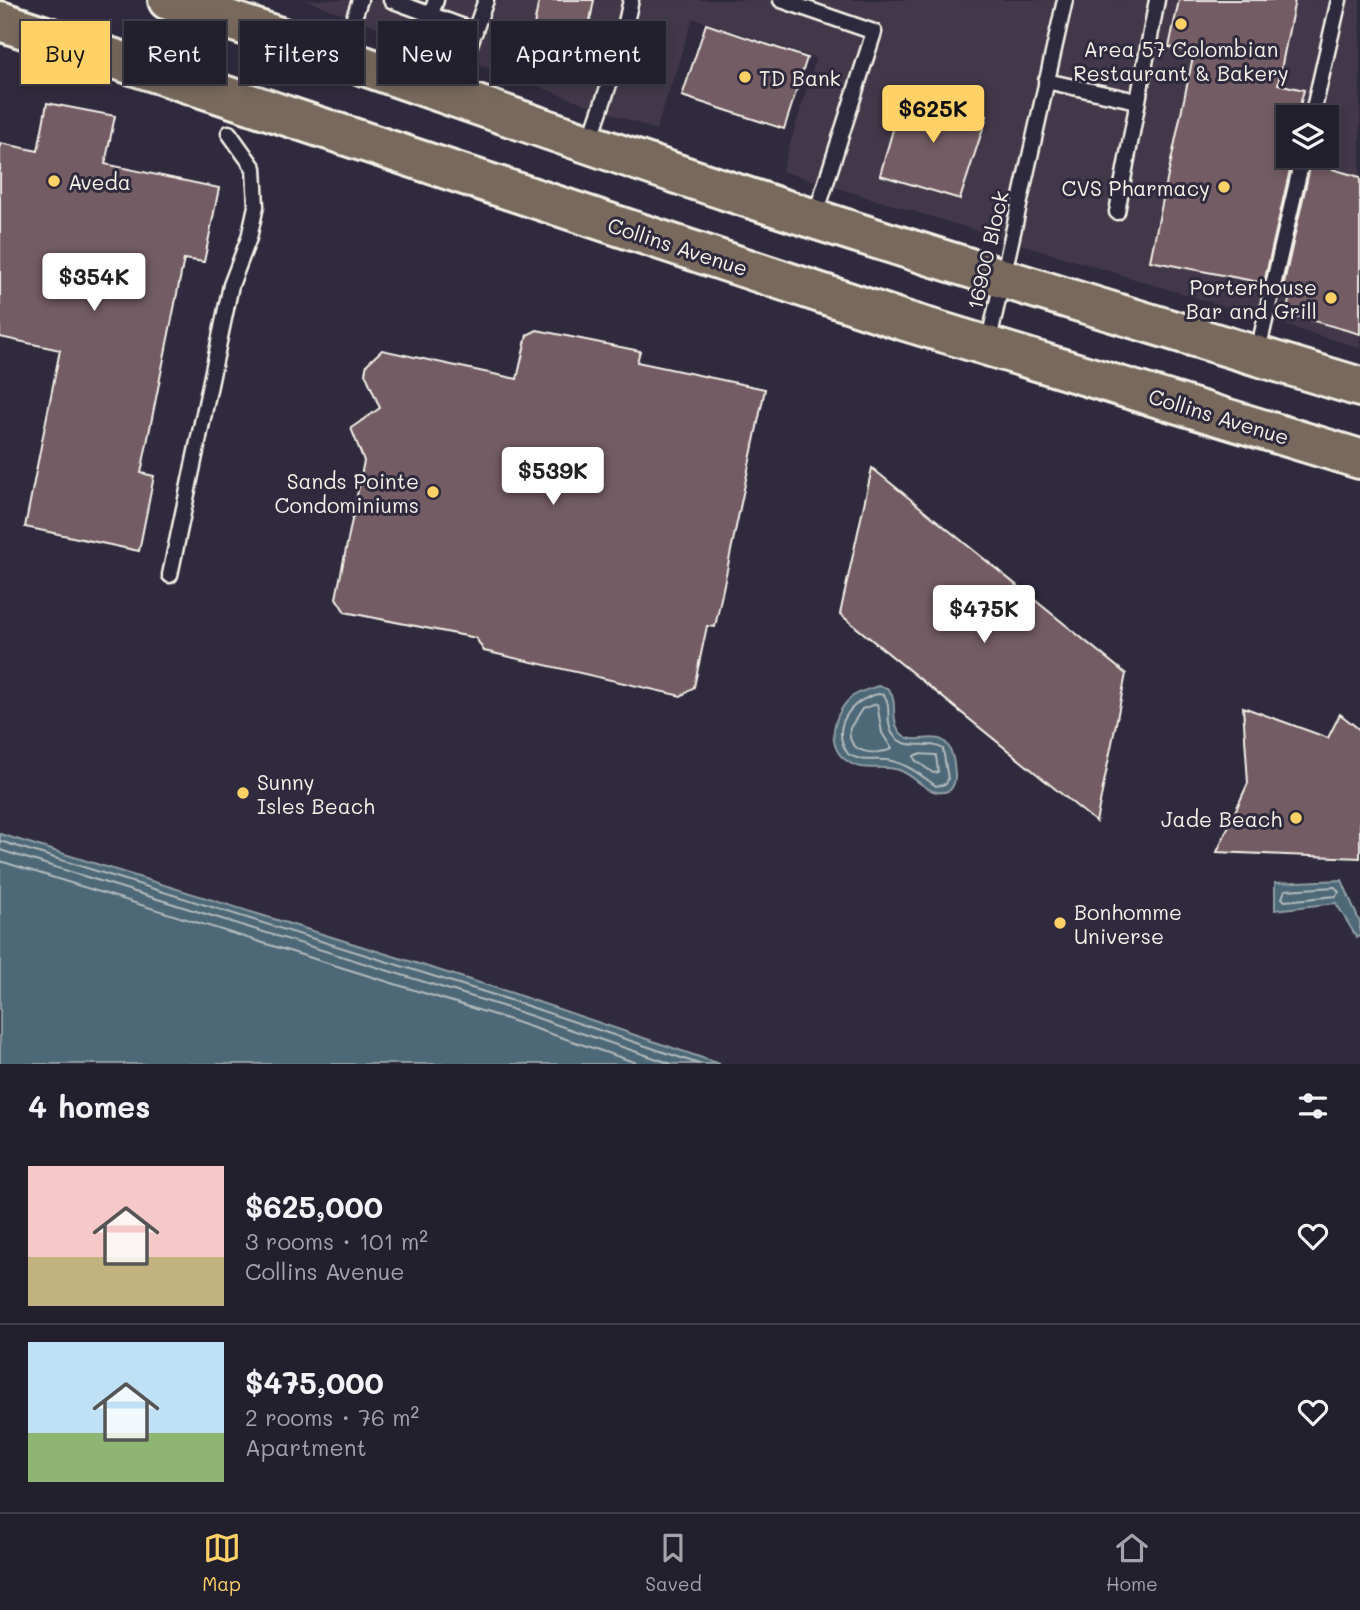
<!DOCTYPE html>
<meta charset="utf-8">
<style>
body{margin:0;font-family:Mali,sans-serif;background:#2f2d3a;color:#f1f3f6;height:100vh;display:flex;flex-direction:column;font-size:26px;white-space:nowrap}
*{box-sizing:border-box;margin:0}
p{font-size:23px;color:#a3a3aa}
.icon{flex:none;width:38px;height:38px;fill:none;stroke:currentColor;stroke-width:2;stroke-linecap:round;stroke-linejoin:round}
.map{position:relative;height:1064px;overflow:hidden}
.drawer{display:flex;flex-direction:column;background:#23202e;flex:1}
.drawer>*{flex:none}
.top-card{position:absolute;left:21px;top:21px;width:700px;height:63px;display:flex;gap:14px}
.tools{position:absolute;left:1276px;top:105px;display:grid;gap:14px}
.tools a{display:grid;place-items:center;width:63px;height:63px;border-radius:0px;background:#23202e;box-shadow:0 4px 10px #0003,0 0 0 2px #403e4a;font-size:35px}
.price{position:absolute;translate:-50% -60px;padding:0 16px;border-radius:7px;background:#fff;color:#222;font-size:23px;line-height:46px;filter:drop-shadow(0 2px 4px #0008)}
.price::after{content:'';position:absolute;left:50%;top:42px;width:21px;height:16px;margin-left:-10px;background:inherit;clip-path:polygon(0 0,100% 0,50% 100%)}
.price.active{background:#ffd166;color:#111}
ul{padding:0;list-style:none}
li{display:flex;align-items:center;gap:21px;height:175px;padding:0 28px}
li+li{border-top:2px solid #403e4a}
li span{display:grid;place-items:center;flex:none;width:196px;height:140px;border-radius:0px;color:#555}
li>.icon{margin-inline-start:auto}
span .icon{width:84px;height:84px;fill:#fffc;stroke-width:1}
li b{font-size:30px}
h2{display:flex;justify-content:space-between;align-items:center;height:84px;padding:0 28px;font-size:30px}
.pill{padding:0 24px;border-radius:0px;background:#23202e;box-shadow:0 4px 10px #0003,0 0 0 2px #403e4a;font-size:24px;line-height:63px}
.pill.active{background:#ffd166;color:#111}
.menu{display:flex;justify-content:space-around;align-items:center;height:98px;border-top:2px solid #403e4a;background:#23202e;font-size:19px;color:#a3a3aa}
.menu a{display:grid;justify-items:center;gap:4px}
.menu .active{color:#ffd166}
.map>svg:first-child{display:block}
.built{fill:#433949;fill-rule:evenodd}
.water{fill:#4e6877;stroke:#909fa4;stroke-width:2}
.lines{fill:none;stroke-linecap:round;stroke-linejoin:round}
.shore{stroke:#b2babb;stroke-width:2}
.building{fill:#735b64;stroke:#f4f1e8;stroke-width:2}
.service-casing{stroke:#f4f1e8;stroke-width:19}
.primary-casing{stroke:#f4f1e8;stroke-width:44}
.service{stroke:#2f2a3d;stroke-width:14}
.primary{stroke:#78695c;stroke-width:38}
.poi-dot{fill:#ffd166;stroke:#2f2a3d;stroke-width:2.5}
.labels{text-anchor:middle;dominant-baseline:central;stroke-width:6;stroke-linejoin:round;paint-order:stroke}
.poi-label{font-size:21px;fill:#f4f1e8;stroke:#2f2a3d;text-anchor:start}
.street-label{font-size:21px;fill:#f4f1e8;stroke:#2f2a3d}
</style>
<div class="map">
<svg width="1360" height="1064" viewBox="0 0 1360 1064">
<rect width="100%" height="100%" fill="#2f2a3d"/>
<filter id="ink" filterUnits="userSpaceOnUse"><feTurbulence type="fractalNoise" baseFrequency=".0143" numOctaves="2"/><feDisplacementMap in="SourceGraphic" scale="14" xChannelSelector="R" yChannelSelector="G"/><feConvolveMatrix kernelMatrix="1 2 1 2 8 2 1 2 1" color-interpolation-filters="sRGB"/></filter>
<g filter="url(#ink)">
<path class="built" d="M 305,0 L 1360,0 L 1360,348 L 782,171 L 816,58 L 693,18 L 656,130 ZM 1288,117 L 1326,117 L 1326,156 L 1288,156 Z"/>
<g class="water">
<path d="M 878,686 L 887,688 C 899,700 890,715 898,729 C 913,756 947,715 954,764 C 955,774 957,782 950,790 C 930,800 917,776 899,770 C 881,764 863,773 847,761 C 824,745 834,711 853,696 C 861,691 869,689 878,686 Z"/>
<polygon points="0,834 512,993 720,1064 0,1064"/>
<polygon points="1342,880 1360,923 1360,935 1357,938 1336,903 1275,910 1275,883"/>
</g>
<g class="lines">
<g class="shore">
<path d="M 878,694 L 884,695 C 892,705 885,721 892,733 C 904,753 928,739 943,749 L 948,779 L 946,784 L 936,786 C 922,776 909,765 892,761 C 876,757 864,764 848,754 C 830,727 850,701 878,694 Z"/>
<path d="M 877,704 L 882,733 L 892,749 C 875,756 846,754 850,728 L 862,709 Z"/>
<polygon points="918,754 936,755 938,772 933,773 915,760 914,756"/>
<polyline points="0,841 510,1000 699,1064"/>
<polyline points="0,850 508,1008 672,1064"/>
<polyline points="0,861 504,1018 640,1064"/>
<polygon points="1335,887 1339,892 1336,896 1285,901 1282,898 1285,890"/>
</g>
</g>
<g class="building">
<polygon points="539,0 594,0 584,52 531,41"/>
<polygon points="1179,0 1295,0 1278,84 1304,90 1297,117 1288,117 1287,156 1293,157 1264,283 1150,261 1194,52 1169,47"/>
<polygon points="706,24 807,58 784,129 682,96"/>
<polygon points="904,91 987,116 960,199 880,175"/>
<polygon points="47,103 115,116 105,164 219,188 204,262 184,259 141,473 154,476 139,551 25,527 60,350 0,337 0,143 38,151"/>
<polygon points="1311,163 1360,177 1360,334 1286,313 1290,297 1286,296 1287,288 1283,287"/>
<polygon points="537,330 640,351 637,362 765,389 715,627 707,626 694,687 681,696 484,651 476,638 345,612 336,598 364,461 351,428 380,408 365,373 367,364 382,350 517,379 527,335"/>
<polygon points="872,468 1126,674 1096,822 840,614"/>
<polygon points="1243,707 1328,738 1340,714 1360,730 1360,858 1217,852 1248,783"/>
</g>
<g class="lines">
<defs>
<g id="service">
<polyline points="391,0 475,31"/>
<polyline points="781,0 874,32 815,217"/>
<polyline points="431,14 436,0"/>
<polyline points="341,55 360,0"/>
<polyline points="1046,81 1137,101"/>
<polyline points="452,94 486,0"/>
<polyline points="1312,117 1339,0"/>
<polyline points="589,143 618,58 631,0"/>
<polyline points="1117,212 1157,0"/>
<polyline points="988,344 1065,0"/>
<polyline points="1257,355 1303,156"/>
<polyline points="170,575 231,285 249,238 256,206 254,168 229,133"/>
</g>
<g id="primary">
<path d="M 168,0 C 356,61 541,129 728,191 C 938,260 1149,323 1360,387"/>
<polyline points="0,21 902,320 1360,459"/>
</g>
</defs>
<use href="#service" class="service-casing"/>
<use href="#primary" class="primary-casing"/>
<use href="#service" class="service"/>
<use href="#primary" class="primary"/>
</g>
</g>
<g class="poi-dot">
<circle cx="1181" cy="24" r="7"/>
<circle cx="745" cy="77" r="7"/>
<circle cx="54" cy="181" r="7"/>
<circle cx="1224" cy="187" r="7"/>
<circle cx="1331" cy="298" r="7"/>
<circle cx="433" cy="492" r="7"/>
<circle cx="243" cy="793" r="7"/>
<circle cx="1296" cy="818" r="7"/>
<circle cx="1060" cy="923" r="7"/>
</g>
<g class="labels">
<g class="poi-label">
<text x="1181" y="48" text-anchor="middle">Area 57 Colombian<tspan x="1181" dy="24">Restaurant &amp; Bakery</tspan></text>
<text x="759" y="77">TD Bank</text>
<text x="68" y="181">Aveda</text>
<text x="1210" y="187" text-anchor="end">CVS Pharmacy</text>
<text x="1317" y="286" text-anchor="end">Porterhouse<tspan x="1317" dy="24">Bar and Grill</tspan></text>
<text x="419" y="480" text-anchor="end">Sands Pointe<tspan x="419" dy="24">Condominiums</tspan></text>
<text x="257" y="781">Sunny<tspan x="257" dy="24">Isles Beach</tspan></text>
<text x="1282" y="818" text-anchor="end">Jade Beach</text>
<text x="1074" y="911">Bonhomme<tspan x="1074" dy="24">Universe</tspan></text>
</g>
<g class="street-label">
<text transform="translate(678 246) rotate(18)">Collins Avenue</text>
<text transform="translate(987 250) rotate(-77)">16900 Block</text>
<text transform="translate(1219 416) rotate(17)">Collins Avenue</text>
</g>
</g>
</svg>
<div class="tools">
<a><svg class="icon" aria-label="layers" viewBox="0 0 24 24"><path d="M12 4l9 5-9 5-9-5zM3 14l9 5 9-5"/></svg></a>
</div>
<b class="price active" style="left:933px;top:145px">$625K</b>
<b class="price" style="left:94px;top:313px">$354K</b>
<b class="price" style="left:553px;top:507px">$539K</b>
<b class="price" style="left:984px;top:645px">$475K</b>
<div class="top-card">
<a class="pill active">Buy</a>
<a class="pill">Rent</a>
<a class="pill">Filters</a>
<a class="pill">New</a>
<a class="pill">Apartment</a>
</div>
</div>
<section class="drawer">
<h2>4 homes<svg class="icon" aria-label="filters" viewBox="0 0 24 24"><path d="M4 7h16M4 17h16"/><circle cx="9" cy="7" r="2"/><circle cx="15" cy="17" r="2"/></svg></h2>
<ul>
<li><span style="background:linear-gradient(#f6c9c9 65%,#c2b280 0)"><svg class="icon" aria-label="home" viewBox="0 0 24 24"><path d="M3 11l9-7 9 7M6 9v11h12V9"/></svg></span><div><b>$625,000</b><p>3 rooms · 101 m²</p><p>Collins Avenue</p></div><svg class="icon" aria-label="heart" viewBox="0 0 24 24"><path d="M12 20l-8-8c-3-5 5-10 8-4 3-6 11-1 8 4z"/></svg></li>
<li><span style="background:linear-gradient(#bfe0f5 65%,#8fb573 0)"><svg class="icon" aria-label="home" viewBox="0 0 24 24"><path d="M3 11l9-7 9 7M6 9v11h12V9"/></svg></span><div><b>$475,000</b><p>2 rooms · 76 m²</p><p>Apartment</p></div><svg class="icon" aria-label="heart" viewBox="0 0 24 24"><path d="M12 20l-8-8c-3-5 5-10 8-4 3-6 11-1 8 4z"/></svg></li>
</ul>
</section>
<nav class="menu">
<a class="active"><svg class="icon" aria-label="map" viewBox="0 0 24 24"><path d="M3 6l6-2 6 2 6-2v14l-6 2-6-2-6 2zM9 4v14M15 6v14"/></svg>Map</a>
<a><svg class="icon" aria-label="saved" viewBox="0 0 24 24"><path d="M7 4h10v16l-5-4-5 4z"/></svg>Saved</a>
<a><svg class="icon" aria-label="home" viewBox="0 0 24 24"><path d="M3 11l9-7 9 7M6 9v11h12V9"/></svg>Home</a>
</nav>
